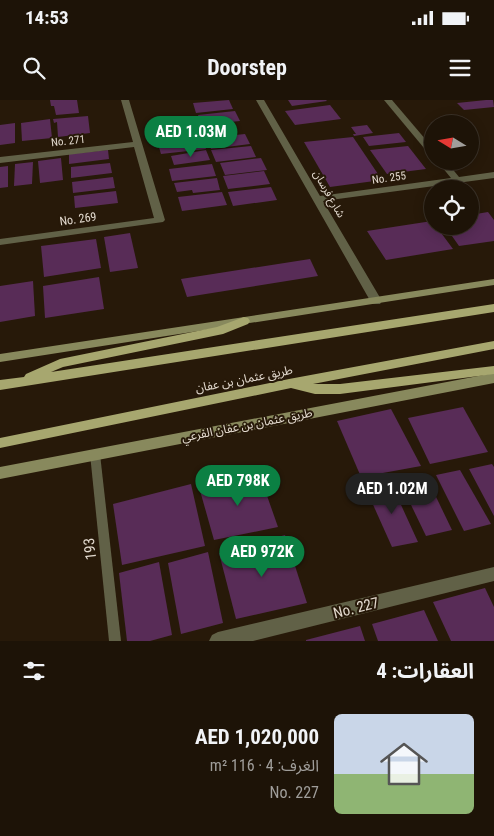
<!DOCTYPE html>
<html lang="ar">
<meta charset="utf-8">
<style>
body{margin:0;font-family:"Roboto Condensed","Noto Sans Arabic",sans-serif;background:#2a2015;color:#f1f3f6;direction:rtl;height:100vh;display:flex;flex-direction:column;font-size:19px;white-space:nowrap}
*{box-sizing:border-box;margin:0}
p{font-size:16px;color:#a09e9b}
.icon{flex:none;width:28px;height:28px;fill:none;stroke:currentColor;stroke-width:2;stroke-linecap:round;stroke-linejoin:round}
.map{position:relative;height:541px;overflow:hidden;direction:ltr}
.drawer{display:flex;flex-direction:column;background:#1d1307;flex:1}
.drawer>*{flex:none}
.needle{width:32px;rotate:281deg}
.tools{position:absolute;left:424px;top:15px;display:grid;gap:10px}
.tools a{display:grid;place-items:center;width:55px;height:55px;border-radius:50%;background:#1d1307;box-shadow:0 2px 12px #0003,0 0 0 1px #3b3228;font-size:25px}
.price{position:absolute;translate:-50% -42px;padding:0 11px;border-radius:18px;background:#0b8043;color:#fff;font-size:16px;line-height:32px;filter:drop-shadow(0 1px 2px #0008)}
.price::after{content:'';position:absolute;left:50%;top:30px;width:15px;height:11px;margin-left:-8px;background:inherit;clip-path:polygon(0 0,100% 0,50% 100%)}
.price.on{background:#222;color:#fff}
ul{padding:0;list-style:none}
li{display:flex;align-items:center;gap:15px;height:125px;padding:0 20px}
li+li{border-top:1px solid #3b3228}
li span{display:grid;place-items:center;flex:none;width:140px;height:100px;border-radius:8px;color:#555}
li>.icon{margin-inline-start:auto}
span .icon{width:60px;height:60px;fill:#fffc;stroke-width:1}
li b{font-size:21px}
h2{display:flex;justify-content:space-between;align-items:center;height:60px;padding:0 20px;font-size:21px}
.status{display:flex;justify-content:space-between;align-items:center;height:35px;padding:0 25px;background:#1d1307;direction:ltr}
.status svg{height:14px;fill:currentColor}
header{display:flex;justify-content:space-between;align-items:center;height:65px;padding:0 20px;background:#1d1307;font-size:22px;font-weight:700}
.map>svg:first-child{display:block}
.building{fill:#582c57}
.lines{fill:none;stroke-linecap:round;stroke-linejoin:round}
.lane{fill:#616147;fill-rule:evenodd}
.street{fill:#616147;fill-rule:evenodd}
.secondary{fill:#88895d;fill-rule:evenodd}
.primary{fill:#a7a76f;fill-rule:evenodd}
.labels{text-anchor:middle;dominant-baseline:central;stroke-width:4;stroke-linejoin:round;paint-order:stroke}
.far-street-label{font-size:11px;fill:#e3dacf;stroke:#271909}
.street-label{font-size:12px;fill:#e3dacf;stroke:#271909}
.near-street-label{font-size:15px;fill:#e3dacf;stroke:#271909}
</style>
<div class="status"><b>14:53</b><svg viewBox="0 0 49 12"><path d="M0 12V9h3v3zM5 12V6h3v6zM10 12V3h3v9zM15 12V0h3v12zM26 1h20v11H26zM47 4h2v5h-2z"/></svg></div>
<header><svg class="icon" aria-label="menu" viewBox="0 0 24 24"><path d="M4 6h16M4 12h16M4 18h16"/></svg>Doorstep<svg class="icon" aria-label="search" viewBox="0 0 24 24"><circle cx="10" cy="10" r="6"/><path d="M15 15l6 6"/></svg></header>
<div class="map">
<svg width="494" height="541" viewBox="0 0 494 541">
<rect width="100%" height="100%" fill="#271909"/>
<g class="building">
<polygon points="50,0 77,0 79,13 56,15 54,6 51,6"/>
<polygon points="229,0 233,9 196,13 193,3"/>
<polygon points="288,0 326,0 327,1 292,6"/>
<polygon points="486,0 493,0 494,7 464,10 457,3"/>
<polygon points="330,5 341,19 295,25 285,11"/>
<polygon points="235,11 240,21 202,25 198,15"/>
<polygon points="88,16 90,33 58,37 57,22 54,23 53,19"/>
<polygon points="50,19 52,38 22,41 21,23"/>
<polygon points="15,23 15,43 0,45 0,25"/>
<polygon points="367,25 373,33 354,36 353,34 356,34 351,27"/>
<polygon points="196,27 200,36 163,40 160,31"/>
<polygon points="399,33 406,42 369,46 363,37"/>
<polygon points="245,34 250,44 211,49 207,38"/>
<polygon points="353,37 382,80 330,87 304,42"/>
<polygon points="202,39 206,49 161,54 158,44"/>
<polygon points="251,46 256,57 216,62 211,50"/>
<polygon points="408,46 426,69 387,74 370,50"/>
<polygon points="108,50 109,59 69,64 69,54"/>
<polygon points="206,50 210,60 174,65 171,56"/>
<polygon points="61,58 63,80 40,83 38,61"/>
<polygon points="261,58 267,70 225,75 220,63"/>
<polygon points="33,62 32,84 14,86 15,64"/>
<polygon points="110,63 112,73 71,78 71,67"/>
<polygon points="212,64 216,76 172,81 169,69"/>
<polygon points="8,66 8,87 0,88 0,67"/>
<polygon points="264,71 270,84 228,89 223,76"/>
<polygon points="113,77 115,88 73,93 72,82"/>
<polygon points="217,78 220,90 193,93 192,90 177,92 174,83"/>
<polygon points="271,87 277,100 233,106 228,92"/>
<polygon points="116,91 118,103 75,108 74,96"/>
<polygon points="222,92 227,105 182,111 178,97"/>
<polygon points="488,112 494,120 494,141 459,146 445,126 470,126 470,115"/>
<polygon points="432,121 432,126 436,126 453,149 386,160 367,131"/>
<polygon points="130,133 138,168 110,172 104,137"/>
<polygon points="96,139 101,168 44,177 41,146"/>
<polygon points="310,159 318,176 187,197 181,179"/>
<polygon points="99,177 104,209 45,218 43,186"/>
<polygon points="33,181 35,216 0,222 0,186"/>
<polygon points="463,307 488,352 430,364 408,318"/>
<polygon points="391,309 421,366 361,377 337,321"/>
<polygon points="492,364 494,367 494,416 469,369"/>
<polygon points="460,370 491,424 464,431 436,375"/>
<polygon points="259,373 278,427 214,440 199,387"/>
<polygon points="426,376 452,430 426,436 400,382"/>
<polygon points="391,383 418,442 392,447 366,389"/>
<polygon points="191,384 205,446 122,465 113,404"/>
<polygon points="285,435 307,503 236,519 219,453"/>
<polygon points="208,452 223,523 181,534 168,463"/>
<polygon points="159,462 172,535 150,541 127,541 119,473"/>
<polygon points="485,488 494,507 494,541 451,541 433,502"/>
<polygon points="424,510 438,541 378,541 372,524"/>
<polygon points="360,526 365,541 306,541 306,540"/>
</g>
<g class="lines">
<polygon class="lane" points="95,350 98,351 100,354 121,541 109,541 90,354 92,351"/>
<g class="street">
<polygon points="121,0 129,0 165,120 163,122 0,145 0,139 154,118 134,47 0,63 0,57 133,42"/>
<polygon points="256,0 264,0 320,96 451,78 437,61 446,61 459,77 494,72 494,78 323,101 382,201 380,204 372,204"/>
<polygon points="384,0 392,0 432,47 432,54 429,54"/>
<polygon points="494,467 494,481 253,541 209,541 212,535 218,532"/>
</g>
<g class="secondary">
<polygon points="494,179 494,185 0,262 0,254"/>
<polygon points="494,273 494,283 0,379 0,367"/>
</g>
<g class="primary">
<polygon points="494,204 494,212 0,290 0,280 24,277 26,274 60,259 217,227 244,217 248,218 250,221 248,224 223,234 63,267 51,272"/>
<polygon points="494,241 494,249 313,284 340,284 494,266 494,274 340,294 315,294 291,288 0,348 0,338 289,279"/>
</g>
</g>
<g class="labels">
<g class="far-street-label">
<text transform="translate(68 41) rotate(-6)">No. 271</text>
<text transform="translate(389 78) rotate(-8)">No. 255</text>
<text transform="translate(329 94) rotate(60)">شارع فرسان</text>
</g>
<g class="street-label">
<text transform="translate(78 119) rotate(-8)">No. 269</text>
<text transform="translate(244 279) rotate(-11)">طريق عثمان بن عفان</text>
<text transform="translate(247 325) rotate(-11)">طريق عثمان بن عفان الفرعي</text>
</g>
<g class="near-street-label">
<text transform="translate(90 449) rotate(-96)">193</text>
<text transform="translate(356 508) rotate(-14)">No. 227</text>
</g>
</g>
</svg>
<div class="tools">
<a><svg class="needle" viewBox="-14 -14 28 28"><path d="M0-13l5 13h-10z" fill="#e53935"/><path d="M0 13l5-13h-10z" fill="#a09e9b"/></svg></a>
<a><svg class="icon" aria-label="locate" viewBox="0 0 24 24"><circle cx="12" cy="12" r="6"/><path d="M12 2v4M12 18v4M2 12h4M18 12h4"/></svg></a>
</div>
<b class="price" style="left:191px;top:58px">AED 1.03M</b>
<b class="price" style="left:238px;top:407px">AED 798K</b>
<b class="price on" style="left:392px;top:415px">AED 1.02M</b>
<b class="price" style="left:262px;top:478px">AED 972K</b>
</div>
<section class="drawer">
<h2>العقارات: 4<svg class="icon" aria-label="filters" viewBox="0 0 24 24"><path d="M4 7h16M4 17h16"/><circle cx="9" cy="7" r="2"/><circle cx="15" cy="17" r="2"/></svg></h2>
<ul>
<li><span style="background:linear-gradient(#c9d6e8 60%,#8fb573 0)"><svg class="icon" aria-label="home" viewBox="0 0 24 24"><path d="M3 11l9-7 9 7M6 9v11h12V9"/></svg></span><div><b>AED 1,020,000</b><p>الغرف: 4 · 116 m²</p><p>No. 227</p></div></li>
</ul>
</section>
